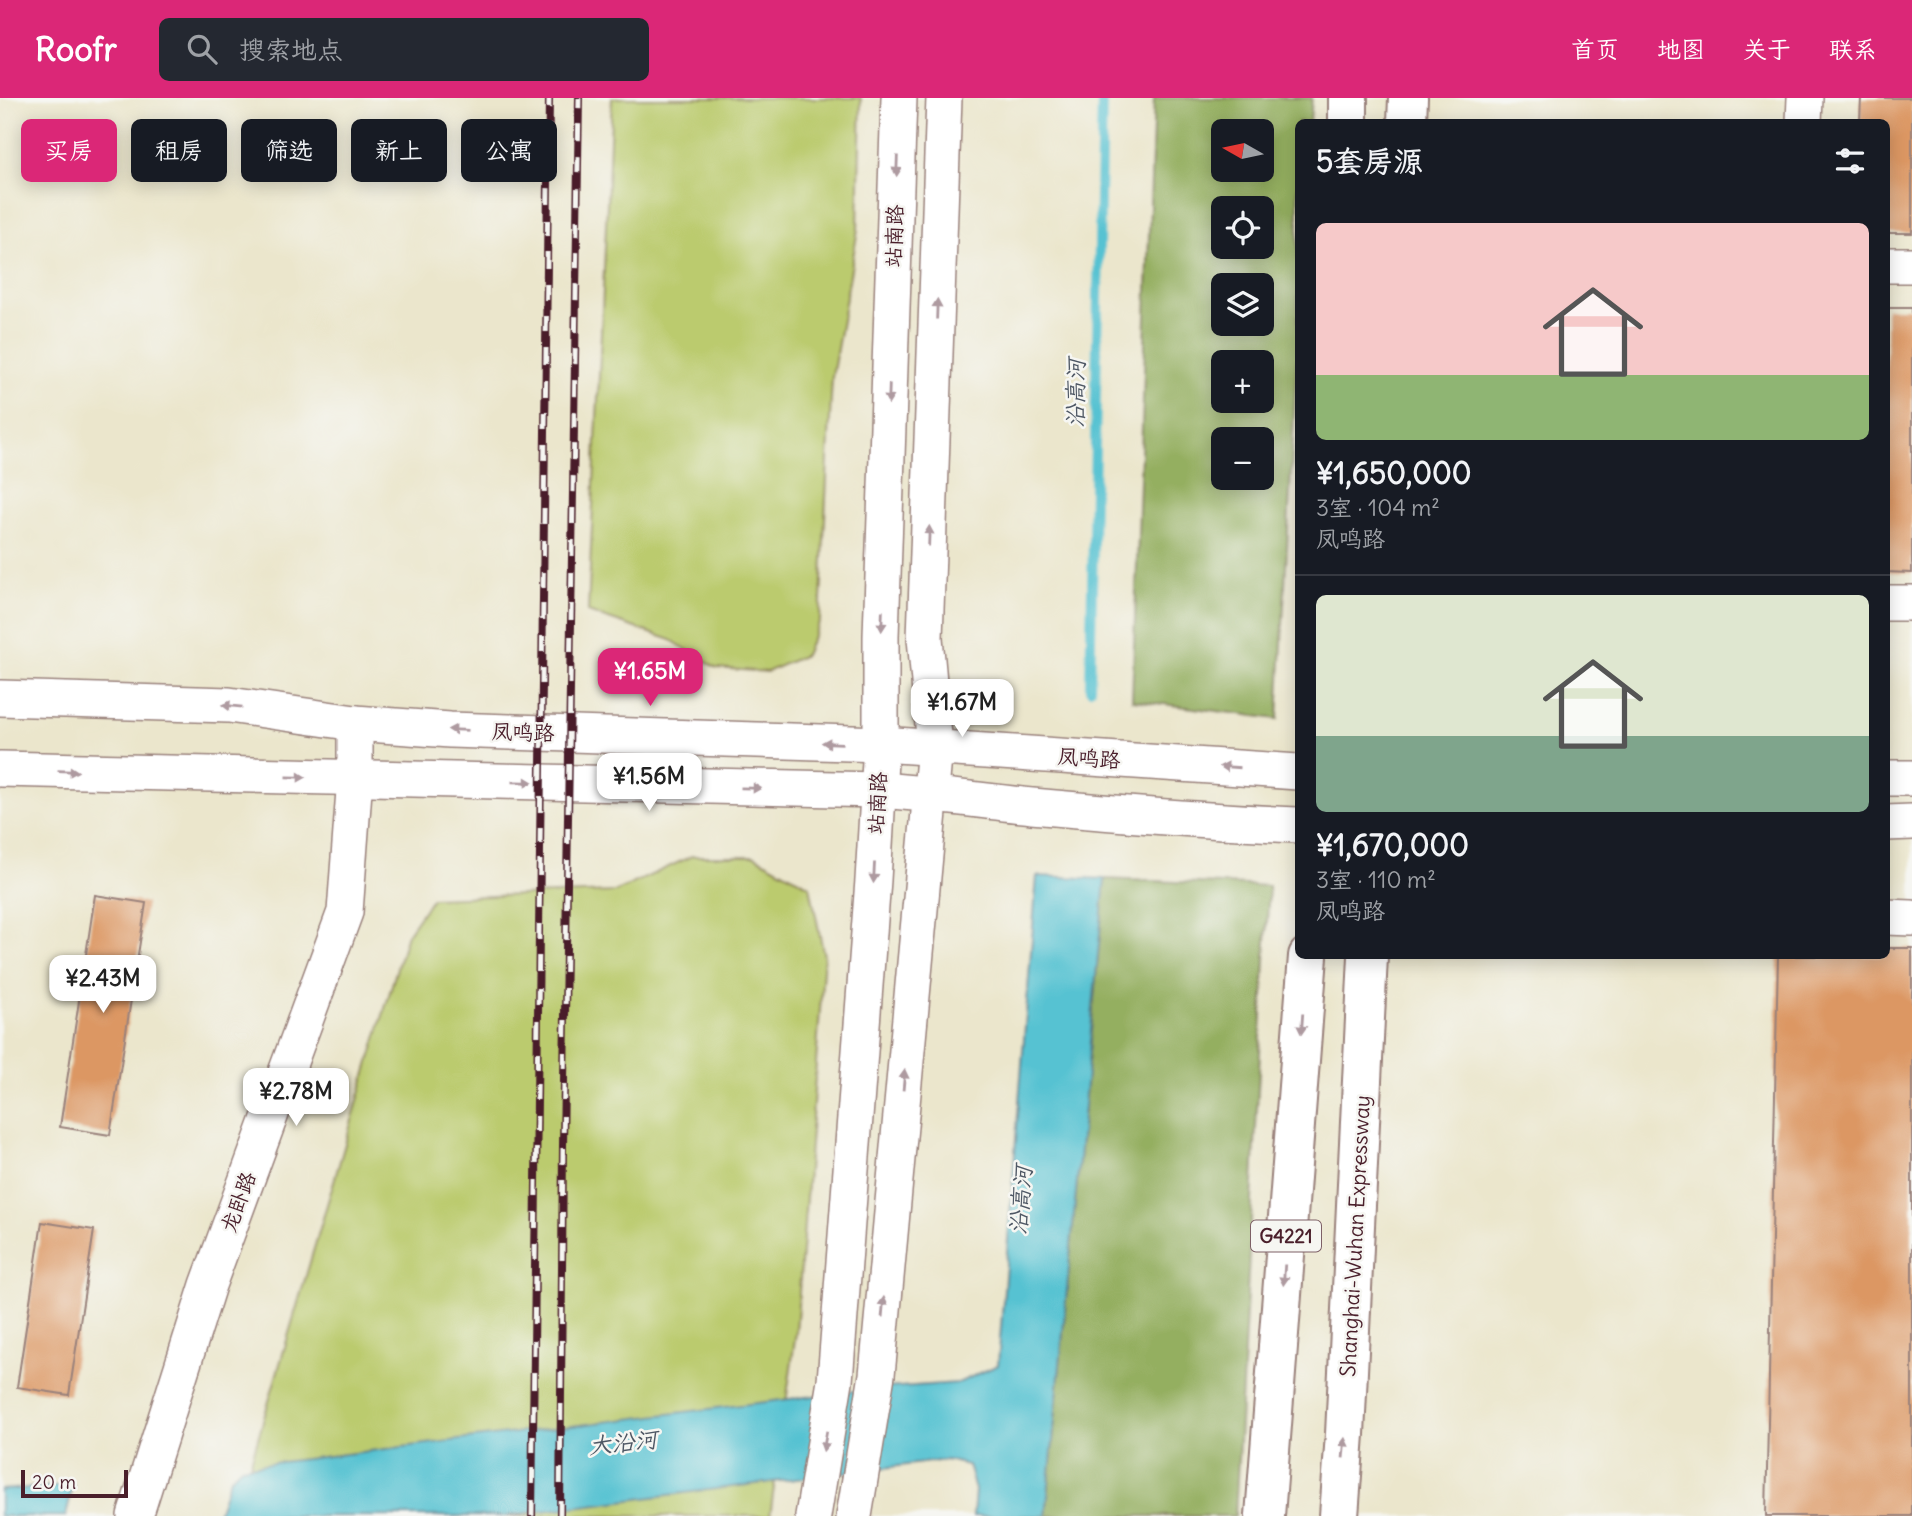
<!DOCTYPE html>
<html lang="zh">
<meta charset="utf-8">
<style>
body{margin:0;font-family:Delius,"LXGW WenKai TC",sans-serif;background:#242831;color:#f1f3f6;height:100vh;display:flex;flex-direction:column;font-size:26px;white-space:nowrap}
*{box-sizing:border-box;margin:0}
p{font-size:23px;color:#9ea1a6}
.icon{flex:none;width:38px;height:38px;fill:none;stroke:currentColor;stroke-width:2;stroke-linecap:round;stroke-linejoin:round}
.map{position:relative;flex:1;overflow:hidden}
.sheet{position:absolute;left:1295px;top:21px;width:595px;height:840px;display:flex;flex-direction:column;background:#171b24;border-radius:10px;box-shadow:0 4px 18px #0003}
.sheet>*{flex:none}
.banner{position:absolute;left:21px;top:21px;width:665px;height:63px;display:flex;gap:14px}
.needle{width:46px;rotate:279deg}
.controls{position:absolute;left:1211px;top:21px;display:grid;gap:14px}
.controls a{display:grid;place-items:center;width:63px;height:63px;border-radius:10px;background:#171b24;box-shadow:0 4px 18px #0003;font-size:35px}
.scale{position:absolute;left:21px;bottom:18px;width:107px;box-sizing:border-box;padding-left:7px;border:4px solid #4a1f2b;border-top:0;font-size:19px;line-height:24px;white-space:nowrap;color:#4a1f2b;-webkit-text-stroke:5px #f6f6f2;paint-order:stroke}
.price{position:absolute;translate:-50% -60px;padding:0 16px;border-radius:14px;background:#fff;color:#222;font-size:23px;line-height:46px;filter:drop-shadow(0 2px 4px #0008)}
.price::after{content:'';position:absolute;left:50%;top:42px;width:21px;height:16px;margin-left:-10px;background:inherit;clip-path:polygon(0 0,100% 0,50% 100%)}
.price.current{background:#db2777;color:#fff}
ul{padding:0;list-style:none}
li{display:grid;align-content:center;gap:14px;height:371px;padding:0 21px}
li+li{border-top:2px solid #363941}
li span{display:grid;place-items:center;height:217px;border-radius:10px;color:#555}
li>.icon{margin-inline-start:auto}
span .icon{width:126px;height:126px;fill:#fffc;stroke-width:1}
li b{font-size:30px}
h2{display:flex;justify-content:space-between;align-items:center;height:84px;padding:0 21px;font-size:30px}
.pill{padding:0 24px;border-radius:10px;background:#171b24;box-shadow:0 4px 18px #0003;font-size:24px;line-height:63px}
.pill.current{background:#db2777;color:#fff}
header{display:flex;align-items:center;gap:42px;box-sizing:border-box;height:98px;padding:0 35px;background:#db2777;color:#fff}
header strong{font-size:33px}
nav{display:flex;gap:38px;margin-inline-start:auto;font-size:24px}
.search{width:490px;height:63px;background:#242831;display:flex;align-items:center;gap:18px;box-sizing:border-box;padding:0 24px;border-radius:10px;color:#9ea1a6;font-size:26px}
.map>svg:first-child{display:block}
.green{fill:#bbcb6e;stroke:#82754c;stroke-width:2}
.forest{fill:#94af61;stroke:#6f6746;stroke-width:2;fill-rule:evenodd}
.water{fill:#57c2d2;stroke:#50707e;stroke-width:2}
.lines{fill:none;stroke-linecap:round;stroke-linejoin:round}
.stream{stroke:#57c2d2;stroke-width:10}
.building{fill:#dc9764}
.minor-casing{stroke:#9a827c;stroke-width:38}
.highway-casing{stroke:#9a827c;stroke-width:42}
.minor{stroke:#fff;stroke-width:35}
.highway{stroke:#fff;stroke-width:38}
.rail-casing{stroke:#4a1f2b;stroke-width:8}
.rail{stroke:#f6f6f2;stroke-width:5;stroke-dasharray:16;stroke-linecap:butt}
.oneway{fill:#ae9aa0}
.labels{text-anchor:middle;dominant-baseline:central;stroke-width:5;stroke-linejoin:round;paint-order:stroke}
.shield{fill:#f6f6f2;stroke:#7e6067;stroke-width:2}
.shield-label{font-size:19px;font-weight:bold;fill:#4a1f2b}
.street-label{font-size:21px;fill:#4a1f2b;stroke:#f6f6f2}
.water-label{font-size:23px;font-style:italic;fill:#4f5865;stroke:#f6f6f2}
</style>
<header>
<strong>Roofr</strong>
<div class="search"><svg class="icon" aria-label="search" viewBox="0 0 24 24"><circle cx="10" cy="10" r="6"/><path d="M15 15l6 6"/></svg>搜索地点</div>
<nav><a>首页</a><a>地图</a><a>关于</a><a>联系</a></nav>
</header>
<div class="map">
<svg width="1912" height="1418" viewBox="0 0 1912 1418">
<rect width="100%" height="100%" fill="#f6f6f2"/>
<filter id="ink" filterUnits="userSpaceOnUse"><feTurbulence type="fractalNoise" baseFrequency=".0143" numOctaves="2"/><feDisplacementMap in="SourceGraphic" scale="14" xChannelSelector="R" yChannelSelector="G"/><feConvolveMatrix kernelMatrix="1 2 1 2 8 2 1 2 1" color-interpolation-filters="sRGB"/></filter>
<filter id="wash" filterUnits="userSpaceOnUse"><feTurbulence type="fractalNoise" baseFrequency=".00686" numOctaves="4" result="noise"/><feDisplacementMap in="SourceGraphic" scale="28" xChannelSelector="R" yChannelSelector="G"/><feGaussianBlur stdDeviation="1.57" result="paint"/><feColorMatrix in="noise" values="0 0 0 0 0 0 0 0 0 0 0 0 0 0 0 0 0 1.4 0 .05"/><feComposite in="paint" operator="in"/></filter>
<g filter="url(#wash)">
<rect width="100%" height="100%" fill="#ebe6cc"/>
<g class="green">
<polygon points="612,0 861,0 858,131 832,279 820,522 805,557 767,574 716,570 671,542 588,514"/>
<polygon points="692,758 755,758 810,788 824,858 796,1234 770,1418 235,1418 407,836 432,800 615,794"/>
</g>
<g class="forest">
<path d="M 1154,0 L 1312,0 L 1310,24 L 1298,24 L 1298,242 L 1278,621 L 1132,602 ZM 1223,33 L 1262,33 L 1262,72 L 1223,72 ZM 1223,110 L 1262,110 L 1262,149 L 1223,149 ZM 1223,187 L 1262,187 L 1262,226 L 1223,226 ZM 1223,264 L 1262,264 L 1262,303 L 1223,303 ZM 1223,341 L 1262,341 L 1262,380 L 1223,380 Z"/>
<polygon points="1105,781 1269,788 1235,1418 1046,1418"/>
</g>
<g class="water">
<polygon points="1037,778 1105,781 1046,1418 973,1418 975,1392 968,1367 946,1362 503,1418 217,1418 230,1380 241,1369 870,1291 958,1285 998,1267"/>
<polygon points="73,1387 66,1418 0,1418 0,1392"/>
</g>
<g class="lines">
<polyline class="stream" points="1090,591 1102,0"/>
</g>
<g id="blocks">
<g class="building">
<polygon points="1861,0 1912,0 1912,135 1886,135 1886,24 1860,24"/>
<polygon points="1886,210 1912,210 1912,475 1886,474"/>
<polygon points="95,797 146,805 110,1037 60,1029"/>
<polygon points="1886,850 1912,850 1912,1418 1766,1418 1778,858 1886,858"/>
<polygon points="42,1124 94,1132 69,1297 17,1289"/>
</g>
</g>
</g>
<g filter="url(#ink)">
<use href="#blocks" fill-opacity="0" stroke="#9a827c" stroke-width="2"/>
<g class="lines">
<defs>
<g id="minor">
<polyline points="1804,24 1805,0"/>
<polyline points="1886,167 1912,167"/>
<polyline points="1886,505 1912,505"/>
<polyline points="0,600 229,607 355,625 450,632 881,646 1298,674"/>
<path d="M 0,671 L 877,692 C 929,695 980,703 1032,708 C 1121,716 1209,723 1298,727"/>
<polyline points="1886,680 1912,680"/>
<polyline points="1886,725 1912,724"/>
<polyline points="1886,819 1912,820"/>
<polyline points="135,1418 208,1187 345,814 355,679 355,625"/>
<polyline points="813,1418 835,1283 873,782 881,646 881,538 899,0"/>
<polyline points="854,1418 877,1277 935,649 925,540 944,0"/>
</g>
<g id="highway">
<polyline points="1348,24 1348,0"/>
<polyline points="1407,24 1408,0"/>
<polyline points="1265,1418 1308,858"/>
<polyline points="1339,1418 1345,1336 1368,858"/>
</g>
</defs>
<use href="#minor" class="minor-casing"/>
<use href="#highway" class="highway-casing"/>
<use href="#minor" class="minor"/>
<use href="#highway" class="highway"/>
<defs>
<g id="rail">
<polyline points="532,1418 549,0"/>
<polyline points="560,1418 563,1048 579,0"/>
</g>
</defs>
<use href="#rail" class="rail-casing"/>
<use href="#rail" class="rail"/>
</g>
<defs><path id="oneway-solid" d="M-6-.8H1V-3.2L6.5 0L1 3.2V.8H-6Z" transform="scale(1.75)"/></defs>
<g class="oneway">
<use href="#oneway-solid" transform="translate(897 68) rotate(92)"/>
<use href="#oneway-solid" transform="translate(937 211) rotate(-88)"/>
<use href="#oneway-solid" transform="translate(889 296) rotate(92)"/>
<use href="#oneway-solid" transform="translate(929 438) rotate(-88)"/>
<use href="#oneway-solid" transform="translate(882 523) rotate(92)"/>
<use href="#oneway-solid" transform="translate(232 608) rotate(-174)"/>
<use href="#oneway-solid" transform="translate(458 632) rotate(-178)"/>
<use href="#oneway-solid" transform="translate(832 645) rotate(-178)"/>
<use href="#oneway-solid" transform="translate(1230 669) rotate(-176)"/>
<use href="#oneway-solid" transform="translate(68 673) rotate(2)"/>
<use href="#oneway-solid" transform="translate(296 679) rotate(1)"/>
<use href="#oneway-solid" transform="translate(523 684) rotate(1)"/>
<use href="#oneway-solid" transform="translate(751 690) rotate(1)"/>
<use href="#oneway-solid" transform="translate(874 775) rotate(93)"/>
<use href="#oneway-solid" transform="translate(1302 926) rotate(94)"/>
<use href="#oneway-solid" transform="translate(904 982) rotate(-85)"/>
<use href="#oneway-solid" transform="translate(1284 1177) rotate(94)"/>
<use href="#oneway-solid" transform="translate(883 1209) rotate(-85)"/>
<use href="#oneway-solid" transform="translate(825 1343) rotate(100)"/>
<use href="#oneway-solid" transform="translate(1344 1350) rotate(-85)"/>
</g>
</g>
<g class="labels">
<rect class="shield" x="1251" y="1122.5" width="70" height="31" rx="5"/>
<g class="shield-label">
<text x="1286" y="1138">G4221</text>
</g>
<g class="street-label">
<text transform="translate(894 138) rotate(-88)">站南路</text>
<text transform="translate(523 634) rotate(2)">凤鸣路</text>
<text transform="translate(1089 660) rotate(4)">凤鸣路</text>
<text transform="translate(877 705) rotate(-87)">站南路</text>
<text transform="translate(238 1104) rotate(-70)">龙卧路</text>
<text transform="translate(1355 1138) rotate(-87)">Shanghai-Wuhan Expressway</text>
</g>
<g class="water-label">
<text transform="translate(1075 295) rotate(-89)">沿高河</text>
<text transform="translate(1020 1102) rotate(-85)">沿高河</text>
<text transform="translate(623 1344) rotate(-6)">大沿河</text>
</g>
</g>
</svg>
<div class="controls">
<a><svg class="needle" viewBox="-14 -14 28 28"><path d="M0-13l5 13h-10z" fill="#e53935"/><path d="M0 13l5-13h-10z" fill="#9ea1a6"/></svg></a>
<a><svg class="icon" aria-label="locate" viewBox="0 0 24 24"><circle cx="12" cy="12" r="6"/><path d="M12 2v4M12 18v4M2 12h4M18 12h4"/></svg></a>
<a><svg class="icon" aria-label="layers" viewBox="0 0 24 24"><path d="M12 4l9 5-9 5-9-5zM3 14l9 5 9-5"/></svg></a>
<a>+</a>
<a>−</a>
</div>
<div class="scale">20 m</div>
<b class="price current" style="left:650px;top:610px">¥1.65M</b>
<b class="price" style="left:962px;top:641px">¥1.67M</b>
<b class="price" style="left:649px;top:715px">¥1.56M</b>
<b class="price" style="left:103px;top:917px">¥2.43M</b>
<b class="price" style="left:296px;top:1030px">¥2.78M</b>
<div class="banner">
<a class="pill current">买房</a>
<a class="pill">租房</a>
<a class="pill">筛选</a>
<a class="pill">新上</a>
<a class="pill">公寓</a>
</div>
<section class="sheet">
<h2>5套房源<svg class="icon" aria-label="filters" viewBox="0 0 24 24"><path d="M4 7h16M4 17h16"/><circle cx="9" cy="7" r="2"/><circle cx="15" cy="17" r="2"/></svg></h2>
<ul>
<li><span style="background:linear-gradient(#f6c9c9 70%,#8fb573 0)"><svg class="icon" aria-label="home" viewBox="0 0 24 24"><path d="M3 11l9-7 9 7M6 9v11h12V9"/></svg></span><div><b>¥1,650,000</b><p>3室 · 104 m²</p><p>凤鸣路</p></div></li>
<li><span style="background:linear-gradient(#dfe7d0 65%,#7fa58c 0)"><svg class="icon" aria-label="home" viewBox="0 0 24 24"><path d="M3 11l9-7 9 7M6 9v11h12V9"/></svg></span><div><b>¥1,670,000</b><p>3室 · 110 m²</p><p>凤鸣路</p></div></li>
</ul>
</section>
</div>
